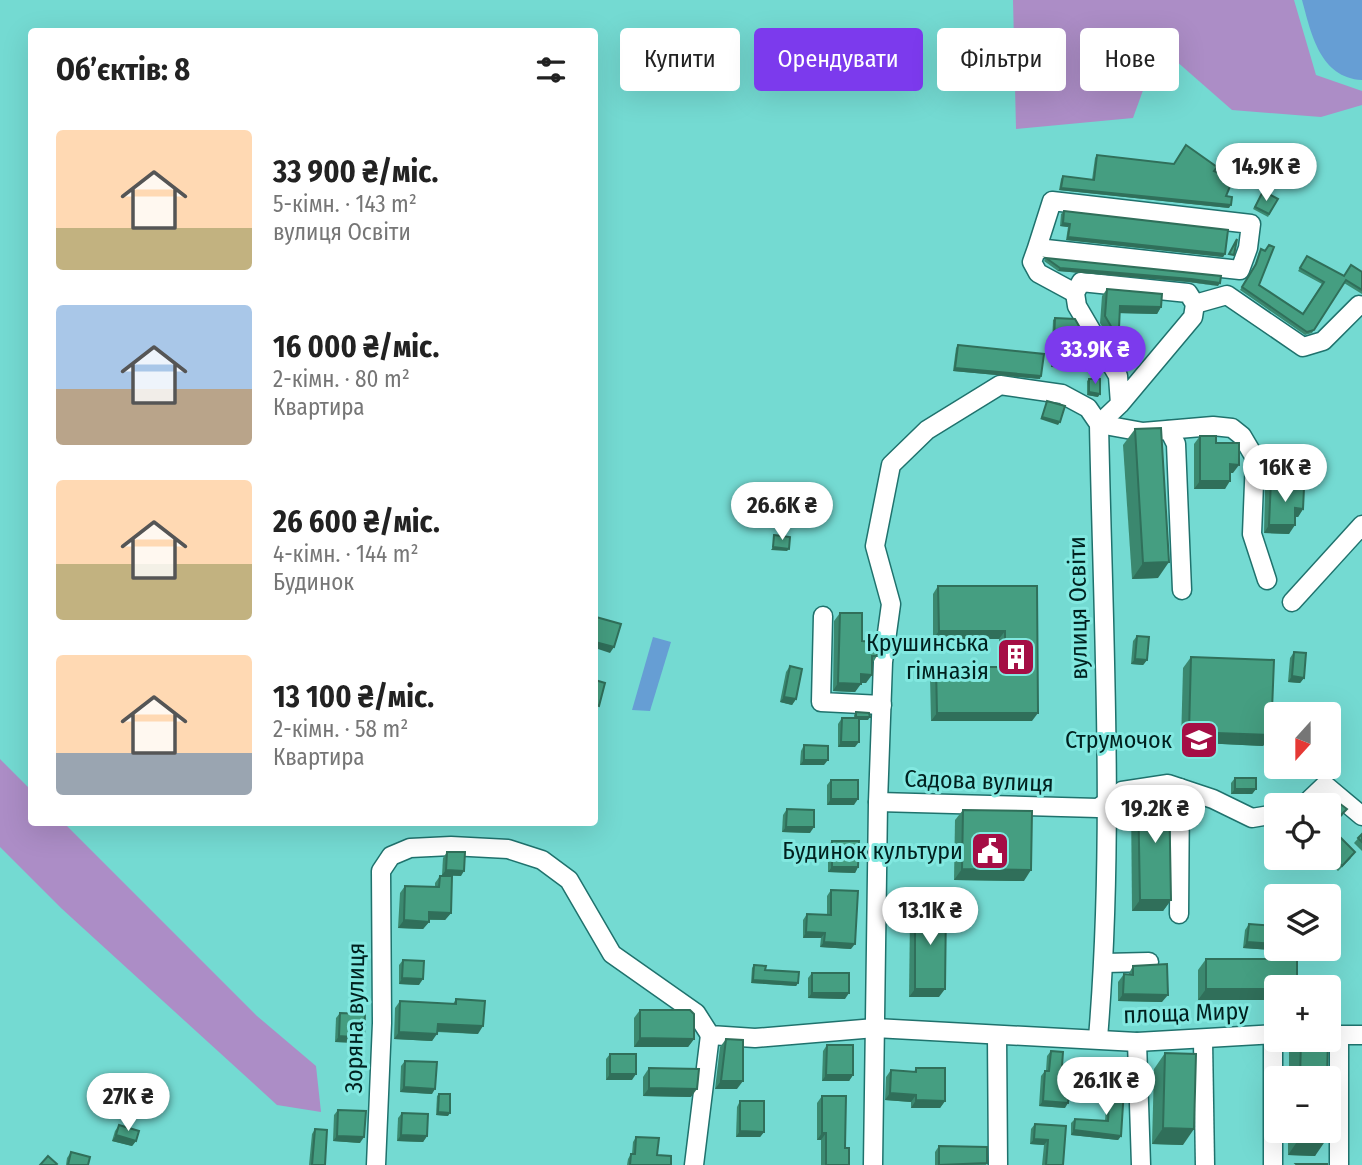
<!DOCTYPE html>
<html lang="uk">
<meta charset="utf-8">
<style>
body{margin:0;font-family:"Fira Sans Condensed",sans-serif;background:#f2f2f2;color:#222;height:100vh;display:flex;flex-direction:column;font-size:26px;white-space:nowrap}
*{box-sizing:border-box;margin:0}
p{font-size:23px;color:#767676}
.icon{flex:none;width:38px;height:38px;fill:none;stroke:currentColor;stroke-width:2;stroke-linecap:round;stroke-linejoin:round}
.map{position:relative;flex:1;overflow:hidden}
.side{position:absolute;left:28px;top:28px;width:570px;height:798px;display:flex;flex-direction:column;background:#fff;border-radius:7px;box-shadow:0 7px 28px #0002}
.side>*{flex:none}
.guide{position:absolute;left:620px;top:28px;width:637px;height:63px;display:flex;gap:14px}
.needle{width:46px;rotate:201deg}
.buttons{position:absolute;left:1264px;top:702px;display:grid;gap:14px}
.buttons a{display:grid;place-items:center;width:77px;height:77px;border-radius:7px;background:#fff;box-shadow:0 7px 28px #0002;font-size:35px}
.price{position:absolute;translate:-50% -60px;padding:0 16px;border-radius:24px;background:#fff;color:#222;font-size:23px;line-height:46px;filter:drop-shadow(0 2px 4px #0008)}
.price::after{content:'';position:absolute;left:50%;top:42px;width:21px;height:16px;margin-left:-10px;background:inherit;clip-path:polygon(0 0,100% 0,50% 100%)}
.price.on{background:#7c3aed;color:#fff}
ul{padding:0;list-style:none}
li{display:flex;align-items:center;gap:21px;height:175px;padding:0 28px}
li span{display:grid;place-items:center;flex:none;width:196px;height:140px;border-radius:7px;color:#555}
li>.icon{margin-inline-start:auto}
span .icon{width:84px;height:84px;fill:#fffc;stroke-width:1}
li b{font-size:30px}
h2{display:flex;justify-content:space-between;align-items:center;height:84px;padding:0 28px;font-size:30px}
.pill{padding:0 24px;border-radius:7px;background:#fff;box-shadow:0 7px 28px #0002;font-size:24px;line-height:63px}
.pill.on{background:#7c3aed;color:#fff}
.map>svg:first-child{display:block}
.green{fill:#ac8dc6}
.water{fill:#669ed4}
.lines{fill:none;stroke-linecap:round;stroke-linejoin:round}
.minor-casing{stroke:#1f726d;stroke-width:21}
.minor{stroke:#fff;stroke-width:18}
.wall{fill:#3b886f}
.shaded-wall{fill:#306f5a}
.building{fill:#459e81;stroke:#306f5a;stroke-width:2}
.labels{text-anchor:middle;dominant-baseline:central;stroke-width:6;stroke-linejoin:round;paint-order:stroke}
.street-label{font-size:24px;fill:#00211f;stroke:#82e8e0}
.poi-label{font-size:24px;fill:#00211f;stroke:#82e8e0;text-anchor:end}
</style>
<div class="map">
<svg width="1362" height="1165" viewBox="0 0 1362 1165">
<rect width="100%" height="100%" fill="#74dad2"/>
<g class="green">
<polygon points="1013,0 1294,0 1316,75 1362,91 1362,105 1321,117 1232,110 1159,46 1133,118 1016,129"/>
<polygon points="0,759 31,790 32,822 64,823 257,1016 316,1066 321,1112 277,1105 61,908 0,847"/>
</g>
<g class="water">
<path d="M 1302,0 L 1362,0 L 1362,80 C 1320,78 1311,33 1302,0 Z"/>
<polygon points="653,637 671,642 650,711 632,710"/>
</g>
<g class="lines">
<defs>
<g id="minor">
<polyline points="1037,248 1052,201 1251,224 1248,248 1240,270 1037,248 1032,262 1038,273 1075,293"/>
<polyline points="1195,304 1227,295 1303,347 1323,341 1359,305 1362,306"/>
<polyline points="1099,424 1120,404 1193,317 1195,304 1188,293 1081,282 1075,293 1077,306 1118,376 1120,404"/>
<polyline points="1099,424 1143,432 1213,426 1232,428 1242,436 1255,458 1252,534 1267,580"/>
<polyline points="1169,430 1176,444 1182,590"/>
<polyline points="1292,602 1362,525"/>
<polyline points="823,616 821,702 882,705"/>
<polyline points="878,802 1098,808 1122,791 1168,784 1213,799 1252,818 1276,814"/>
<polyline points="1304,805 1325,785 1362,816"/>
<polyline points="1179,914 1180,788"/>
<polyline points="1104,963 1149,962"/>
<polyline points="1328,1035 1362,1035"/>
<polyline points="1339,1035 1339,1165"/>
<polyline points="997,1036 998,1165"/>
<polyline points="1203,1041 1205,1165"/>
<polyline points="1137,1042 1141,1165"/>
<polyline points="376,1165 382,1023 381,871 391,856 410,848 451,846 508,849 542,860 569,880 612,954 696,1013 710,1035 755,1038 875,1028 1137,1042 1276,1034"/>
<polyline points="694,1165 710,1035"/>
<path d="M 873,1165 L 878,802 L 883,662 L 891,604 L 875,546 L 891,465 L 927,430 L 1000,385 L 1062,394 L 1088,408 L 1099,424 C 1103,628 1115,835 1098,1038"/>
<polyline points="1273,1165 1273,1034"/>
</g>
</defs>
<use href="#minor" class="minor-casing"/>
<use href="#minor" class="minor"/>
</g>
<g class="wall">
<polygon points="1097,155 1214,171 1226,196 1229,208 1059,190 1061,179 1063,176 1092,180 1095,158"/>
<polygon points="1263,191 1278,199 1268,217 1253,209"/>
<polygon points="1064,211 1225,254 1223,257 1066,240 1068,227 1060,226 1061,214"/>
<polygon points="1261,249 1259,285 1303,313 1322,284 1298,271 1307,256 1344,276 1362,272 1362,294 1344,283 1312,333 1305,335 1240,290 1254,267 1259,252"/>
<polygon points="1046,258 1218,286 1189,282 1058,271 1044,261"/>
<polygon points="1107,289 1161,307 1157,314 1120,313 1114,335 1107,335 1100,323 1102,296"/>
<polygon points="1055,318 1081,366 1079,368 1051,367 1053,320"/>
<polygon points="1132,343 1139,363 1128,364 1130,346"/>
<polygon points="958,345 1040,379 953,371 956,348"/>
<polygon points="1089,379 1098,397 1087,395 1087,381"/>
<polygon points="1135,429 1158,578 1132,579 1123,445"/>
<polygon points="1200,436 1216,443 1233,473 1230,473 1225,489 1194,489 1194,444"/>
<polygon points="1271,480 1281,487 1303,509 1298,517 1295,517 1289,534 1264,533 1265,489"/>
<polygon points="938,586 1037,586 1032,721 931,721 930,676 936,667 999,667 999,639 933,639 933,594"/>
<polygon points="840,613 862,641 877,656 872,664 866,683 861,683 855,692 833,691 834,621"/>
<polygon points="1137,636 1147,660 1143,665 1131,664 1133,641"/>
<polygon points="1294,652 1304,678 1300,683 1288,682 1290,658"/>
<polygon points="1191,657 1271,735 1263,746 1181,742 1183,668"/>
<polygon points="790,666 796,699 792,705 780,702 786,672"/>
<polygon points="856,712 868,720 859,720 855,747 838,747 838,724 842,718 854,718 854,715"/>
<polygon points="804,745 824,765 800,765 801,751"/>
<polygon points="1235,778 1256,789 1252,794 1231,794 1231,783"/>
<polygon points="831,780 854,805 827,805 827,785"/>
<polygon points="1138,790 1171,900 1163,911 1132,911 1131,801"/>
<polygon points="1328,807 1343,815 1331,827 1328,825"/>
<polygon points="787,809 810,833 782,832 783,815"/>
<polygon points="963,810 1024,881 954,880 955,820"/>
<polygon points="1362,834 1362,851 1354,843"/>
<polygon points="832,841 858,867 855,873 828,872 828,846"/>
<polygon points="1328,849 1351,858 1338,871 1324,858 1328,858"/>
<polygon points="447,852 461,876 442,875 443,858"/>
<polygon points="440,876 451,913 445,920 429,920 429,922 423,929 398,928 400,893 405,886 435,887 435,883"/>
<polygon points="831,890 851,949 820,947 821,938 803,938 803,920 807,914 827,915 827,896"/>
<polygon points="915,906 939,997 909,997 910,914"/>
<polygon points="1249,924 1276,948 1290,948 1288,951 1243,948 1245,930"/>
<polygon points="1206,959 1297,987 1198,1000 1198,970"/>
<polygon points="403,960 419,985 399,984 399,965"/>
<polygon points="754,965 765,970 798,983 796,986 751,983 752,968"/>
<polygon points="1133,966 1162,1002 1118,1001 1118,982 1124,974 1128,975"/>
<polygon points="812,973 845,999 808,998 808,978"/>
<polygon points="456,999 478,1034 437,1032 432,1041 394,1039 395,1008 400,1001 453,1004"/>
<polygon points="640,1010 694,1039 688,1047 634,1047 634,1018"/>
<polygon points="340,1013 360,1043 335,1042 336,1018"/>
<polygon points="726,1039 737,1089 715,1089 720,1047"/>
<polygon points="1296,1040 1328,1040 1327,1078 1289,1078 1289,1049"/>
<polygon points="827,1045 853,1075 849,1081 822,1081 823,1051"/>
<polygon points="1051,1051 1061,1080 1065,1108 1039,1106 1041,1076 1045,1071 1046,1071 1047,1056"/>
<polygon points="1165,1053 1183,1145 1152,1144 1154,1069"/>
<polygon points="610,1054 632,1080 606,1080 606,1059"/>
<polygon points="405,1061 432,1094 400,1092 401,1066"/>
<polygon points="649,1068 691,1097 643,1096 643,1077"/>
<polygon points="916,1068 945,1101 940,1108 911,1108 911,1102 885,1100 886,1077 891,1070 914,1072"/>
<polygon points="1110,1088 1121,1136 1118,1140 1071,1135 1071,1123 1075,1119 1105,1121 1107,1093"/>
<polygon points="439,1094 448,1116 436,1115 437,1096"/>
<polygon points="822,1096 845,1148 849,1165 821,1165 821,1140 817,1140 817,1103"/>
<polygon points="740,1101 764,1132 760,1137 736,1137 737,1107"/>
<polygon points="338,1110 360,1143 333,1141 334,1115"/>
<polygon points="402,1113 427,1136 423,1142 397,1141 398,1118"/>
<polygon points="1035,1124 1066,1126 1063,1165 1042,1165 1044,1145 1030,1144 1031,1129"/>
<polygon points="119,1125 136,1141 132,1146 112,1141 115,1131"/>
<polygon points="315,1129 325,1165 309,1165 312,1134"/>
<polygon points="1288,1130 1326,1130 1315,1156 1288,1155"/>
<polygon points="636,1137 657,1155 671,1165 627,1165 628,1159 631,1154 632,1154 633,1142"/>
<polygon points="939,1146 987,1163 986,1165 935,1165 935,1152"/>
<polygon points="71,1152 88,1165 66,1165 67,1158"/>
</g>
<g class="shaded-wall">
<polygon points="1061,188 1231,205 1229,208 1059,190"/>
<polygon points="1063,223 1070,224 1068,227 1060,226"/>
<polygon points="1068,237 1225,254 1223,257 1066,240"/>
<polygon points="1060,268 1191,279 1220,283 1218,286 1189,282 1058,271"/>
<polygon points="1120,306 1161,307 1157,314 1115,313"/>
<polygon points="1112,328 1119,328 1114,335 1107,335"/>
<polygon points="1141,360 1139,363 1128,364 1130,361"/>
<polygon points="1053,364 1081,366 1079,368 1051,367"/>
<polygon points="955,368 1041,376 1040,379 953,371"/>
<polygon points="1089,392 1100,394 1098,397 1087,395"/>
<polygon points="1042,417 1060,422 1058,425 1040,419"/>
<polygon points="1230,464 1239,465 1233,473 1225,473"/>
<polygon points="1200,481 1230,481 1225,489 1194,489"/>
<polygon points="1295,508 1303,509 1298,517 1290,517"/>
<polygon points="1269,525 1295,525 1289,534 1264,533"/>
<polygon points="773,547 789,549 787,551 771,550"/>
<polygon points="1169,562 1158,578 1132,579 1143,563"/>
<polygon points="939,631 1005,631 999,639 933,639"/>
<polygon points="595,642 614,647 610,653 595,648"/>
<polygon points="1135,659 1147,660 1143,665 1131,664"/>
<polygon points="861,674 872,675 866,683 856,683"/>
<polygon points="1292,676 1304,678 1300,683 1288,682"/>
<polygon points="838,683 861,684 855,692 833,691"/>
<polygon points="784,697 796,699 792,705 780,702"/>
<polygon points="937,713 1038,713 1032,721 931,721"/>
<polygon points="856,717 870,717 868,720 854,720"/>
<polygon points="1189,732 1271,735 1263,746 1181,742"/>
<polygon points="841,742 859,742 855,747 838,747"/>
<polygon points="804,760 828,760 824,765 800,765"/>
<polygon points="1235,789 1256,789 1252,794 1231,794"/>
<polygon points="831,799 858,799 854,805 827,805"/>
<polygon points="786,827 814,827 810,833 782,832"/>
<polygon points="832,867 858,867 855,873 828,872"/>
<polygon points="962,869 1031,870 1024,881 954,880"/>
<polygon points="446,870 464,871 461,876 442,875"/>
<polygon points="1140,900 1171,900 1163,911 1132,911"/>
<polygon points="429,912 451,913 445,920 424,919"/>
<polygon points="404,920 429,922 423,929 398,928"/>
<polygon points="806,932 825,933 821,938 803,938"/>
<polygon points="824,942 855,944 851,949 820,947"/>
<polygon points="1247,942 1276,944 1276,948 1290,948 1288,951 1243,948"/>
<polygon points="402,978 423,979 419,985 399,984"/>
<polygon points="753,980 798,983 796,986 751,983"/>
<polygon points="915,989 945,989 939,997 909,997"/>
<polygon points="1206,989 1276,989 1276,1000 1198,1000"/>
<polygon points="812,993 849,993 845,999 808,998"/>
<polygon points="1123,994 1168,995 1162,1002 1118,1001"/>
<polygon points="438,1024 483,1026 478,1034 432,1031"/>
<polygon points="399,1032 437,1034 432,1041 394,1039"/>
<polygon points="339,1036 364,1038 360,1043 335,1042"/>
<polygon points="640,1038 694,1039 688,1047 634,1047"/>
<polygon points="610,1074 636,1074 632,1080 606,1080"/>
<polygon points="826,1075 853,1075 849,1081 822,1081"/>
<polygon points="721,1081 743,1081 737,1089 715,1089"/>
<polygon points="404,1087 435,1089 432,1094 400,1092"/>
<polygon points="649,1088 697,1089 691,1097 643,1096"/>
<polygon points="890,1093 916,1095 911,1102 885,1100"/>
<polygon points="916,1100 945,1101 940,1108 911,1108"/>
<polygon points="1043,1101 1068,1103 1065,1108 1039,1106"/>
<polygon points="438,1112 450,1113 448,1116 436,1115"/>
<polygon points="1163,1128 1194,1129 1183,1145 1152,1144"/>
<polygon points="1074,1130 1121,1136 1118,1140 1071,1135"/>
<polygon points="740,1131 764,1132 760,1137 736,1137"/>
<polygon points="822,1133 826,1133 821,1140 817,1140"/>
<polygon points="116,1135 136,1141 132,1146 112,1141"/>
<polygon points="401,1135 427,1136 423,1142 397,1141"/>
<polygon points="337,1136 364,1137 360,1143 333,1141"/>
<polygon points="1034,1139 1048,1140 1044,1145 1030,1144"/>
<polygon points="1299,1139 1326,1140 1315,1156 1288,1155"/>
</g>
<g class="building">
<polygon points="1186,145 1217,167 1214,171 1233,179 1226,196 1232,197 1231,205 1061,188 1063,176 1094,180 1097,155 1174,164"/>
<polygon points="1263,191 1278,199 1269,214 1255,207"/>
<polygon points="1064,211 1228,230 1225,254 1068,237 1070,224 1063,223"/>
<polygon points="1237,239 1234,255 1229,254"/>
<polygon points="1269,245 1274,247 1259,285 1303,314 1324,282 1300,268 1307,256 1344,276 1351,265 1362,272 1362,290 1346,280 1314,330 1307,332 1242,287 1256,264 1261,249 1265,251"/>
<polygon points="1046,258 1221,276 1220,283 1191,279 1060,268"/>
<polygon points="1107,289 1162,294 1161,307 1120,306 1119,328 1112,328 1105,316"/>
<polygon points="1055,318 1075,319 1083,333 1081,366 1053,364"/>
<polygon points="1132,343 1143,344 1141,360 1130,361"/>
<polygon points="958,345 1044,354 1041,376 955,368"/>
<polygon points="1089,379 1100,379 1100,394 1089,392"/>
<polygon points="1047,401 1065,406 1060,422 1042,417"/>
<polygon points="1161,428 1169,562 1143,563 1135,429"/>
<polygon points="1200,436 1216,436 1216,443 1239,443 1239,465 1230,464 1230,481 1200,481"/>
<polygon points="1271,480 1281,481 1281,487 1304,488 1303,509 1295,508 1295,525 1269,525"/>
<polygon points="774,535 790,537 789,549 773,547"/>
<polygon points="938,586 1037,586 1038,713 937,713 936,667 1005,667 1005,631 939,631"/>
<polygon points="840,613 862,613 862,641 878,642 877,656 872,656 872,675 861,674 861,684 838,683"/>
<polygon points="596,617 621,624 614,647 595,642"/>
<polygon points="1137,636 1149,637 1147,660 1135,659"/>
<polygon points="1294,652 1306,653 1304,678 1292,676"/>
<polygon points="1191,657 1274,660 1271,735 1189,732"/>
<polygon points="790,666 802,669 796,699 784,697"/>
<polygon points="595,680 605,683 599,706 595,705"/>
<polygon points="856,712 869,713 870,717 856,717"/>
<polygon points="842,718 859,718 859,742 841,742"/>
<polygon points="804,745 828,746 828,760 804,760"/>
<rect x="1235" y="778" width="21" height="11"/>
<rect x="831" y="780" width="27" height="19"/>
<polygon points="1169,789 1171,900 1140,900 1138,790"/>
<polygon points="1335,800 1347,809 1334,822 1328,816 1328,807"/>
<polygon points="787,809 814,810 814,827 786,827"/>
<polygon points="963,810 1032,811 1031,870 962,869"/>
<polygon points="1362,834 1362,842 1358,838"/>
<polygon points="1340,837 1355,852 1342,866 1328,853 1328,849"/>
<polygon points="832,841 859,841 858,867 832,867"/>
<polygon points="447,852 465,852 464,871 446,870"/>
<polygon points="440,876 452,876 451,913 429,912 429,922 404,920 405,886 439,887"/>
<polygon points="831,890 858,891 855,944 824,942 825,933 806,932 807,914 831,915"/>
<polygon points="915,906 946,906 945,989 915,989"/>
<polygon points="1249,924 1276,926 1276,944 1247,942"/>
<polygon points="1206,959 1297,959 1297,987 1276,987 1276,989 1206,989"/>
<polygon points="403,960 424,961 423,979 402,978"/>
<polygon points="1167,964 1168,995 1123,994 1124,974 1133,975 1133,966"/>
<polygon points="754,965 766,966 765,970 799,972 798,983 753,980"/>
<rect x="812" y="973" width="37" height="20"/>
<polygon points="456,999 485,1001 483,1026 438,1024 437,1034 399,1032 400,1001 456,1004"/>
<polygon points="640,1010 690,1010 694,1014 694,1039 640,1038"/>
<polygon points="340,1013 365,1014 364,1038 339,1036"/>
<polygon points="726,1039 743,1040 743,1081 721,1081"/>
<polygon points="1301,1040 1328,1040 1327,1078 1300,1078"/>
<polygon points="827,1045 853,1045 853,1075 826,1075"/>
<polygon points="1051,1051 1063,1052 1061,1080 1070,1080 1068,1103 1043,1101 1045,1071 1049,1071"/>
<polygon points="1165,1053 1196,1054 1194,1129 1163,1128"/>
<rect x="610" y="1054" width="26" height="20"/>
<polygon points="405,1061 437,1062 435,1089 404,1087"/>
<polygon points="649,1068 699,1069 697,1089 649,1088"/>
<polygon points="916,1068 945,1068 945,1101 916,1100 916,1095 890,1093 891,1070 916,1072"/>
<polygon points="1110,1088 1124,1089 1121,1136 1074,1130 1075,1119 1108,1121"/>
<polygon points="439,1094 450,1094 450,1113 438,1112"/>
<polygon points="822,1096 846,1096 845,1148 849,1148 849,1165 826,1165 826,1133 822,1133"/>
<polygon points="740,1101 764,1101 764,1132 740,1131"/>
<polygon points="338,1110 366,1111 364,1137 337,1136"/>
<polygon points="402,1113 428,1114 427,1136 401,1135"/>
<polygon points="1035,1124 1066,1126 1063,1165 1046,1165 1048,1140 1034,1139"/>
<polygon points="119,1125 139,1131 136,1141 116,1135"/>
<polygon points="315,1129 327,1130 325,1165 312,1165"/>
<polygon points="1299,1130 1326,1130 1326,1140 1299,1139"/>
<polygon points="636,1137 659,1138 657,1155 671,1156 671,1165 630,1165 631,1154 635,1154"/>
<polygon points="939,1146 987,1147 987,1163 939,1165"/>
<polygon points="71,1152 90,1157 88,1165 68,1165"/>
<polygon points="48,1156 57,1164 56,1165 40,1165"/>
<polygon points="1296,1164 1327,1164 1327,1165 1297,1165"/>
</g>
<defs>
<symbol id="building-square" viewBox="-11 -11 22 22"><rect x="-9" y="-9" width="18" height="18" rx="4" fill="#a50e45" stroke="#82e8e0"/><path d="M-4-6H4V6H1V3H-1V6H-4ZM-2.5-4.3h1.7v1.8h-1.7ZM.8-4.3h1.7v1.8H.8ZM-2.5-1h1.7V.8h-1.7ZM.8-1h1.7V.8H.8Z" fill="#fff"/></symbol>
<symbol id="school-square" viewBox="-11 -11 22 22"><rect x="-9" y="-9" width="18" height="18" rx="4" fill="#a50e45" stroke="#82e8e0"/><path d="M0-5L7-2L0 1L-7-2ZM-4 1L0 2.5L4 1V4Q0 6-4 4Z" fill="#fff"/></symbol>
<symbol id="civic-square" viewBox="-11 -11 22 22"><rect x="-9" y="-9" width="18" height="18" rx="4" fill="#a50e45" stroke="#82e8e0"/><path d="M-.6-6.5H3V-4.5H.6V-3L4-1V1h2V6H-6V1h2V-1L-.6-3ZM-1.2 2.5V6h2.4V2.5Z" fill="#fff"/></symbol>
</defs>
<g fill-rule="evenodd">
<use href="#building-square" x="994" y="635" width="44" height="44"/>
<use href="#school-square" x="1177" y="718" width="44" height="44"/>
<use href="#civic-square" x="968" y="829" width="44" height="44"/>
</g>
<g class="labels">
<g class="street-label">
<text transform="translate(1078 608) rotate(-91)">вулиця Освіти</text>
<text transform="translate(979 781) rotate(2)">Садова вулиця</text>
<text transform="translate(1186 1013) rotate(-2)">площа Миру</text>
<text transform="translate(355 1018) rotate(-89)">Зоряна вулиця</text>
</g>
<g class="poi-label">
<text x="989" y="643">Крушинська<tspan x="989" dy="28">гімназія</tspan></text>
<text x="1172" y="740">Струмочок</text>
<text x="963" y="851">Будинок культури</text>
</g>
</g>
</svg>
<div class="buttons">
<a><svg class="needle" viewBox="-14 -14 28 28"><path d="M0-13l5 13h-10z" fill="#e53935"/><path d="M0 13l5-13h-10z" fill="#767676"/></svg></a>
<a><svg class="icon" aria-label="locate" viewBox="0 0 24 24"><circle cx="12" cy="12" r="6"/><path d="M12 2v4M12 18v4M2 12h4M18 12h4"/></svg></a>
<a><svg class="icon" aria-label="layers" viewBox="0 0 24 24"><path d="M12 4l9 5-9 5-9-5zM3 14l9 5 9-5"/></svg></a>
<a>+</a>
<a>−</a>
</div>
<b class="price" style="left:1266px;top:203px">14.9K ₴</b>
<b class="price on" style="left:1095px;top:386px">33.9K ₴</b>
<b class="price" style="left:1285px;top:504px">16K ₴</b>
<b class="price" style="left:782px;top:542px">26.6K ₴</b>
<b class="price" style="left:1155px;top:845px">19.2K ₴</b>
<b class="price" style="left:930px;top:947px">13.1K ₴</b>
<b class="price" style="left:1106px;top:1117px">26.1K ₴</b>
<b class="price" style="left:128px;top:1133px">27K ₴</b>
<div class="guide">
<a class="pill">Купити</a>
<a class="pill on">Орендувати</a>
<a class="pill">Фільтри</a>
<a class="pill">Нове</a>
</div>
<section class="side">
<h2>Об’єктів: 8<svg class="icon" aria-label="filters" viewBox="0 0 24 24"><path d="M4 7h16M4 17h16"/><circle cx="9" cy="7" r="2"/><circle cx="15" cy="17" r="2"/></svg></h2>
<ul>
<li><span style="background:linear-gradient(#ffd9b3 70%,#c2b280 0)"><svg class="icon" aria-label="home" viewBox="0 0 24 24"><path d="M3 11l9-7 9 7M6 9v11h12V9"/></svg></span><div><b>33 900 ₴/міс.</b><p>5-кімн. · 143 m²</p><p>вулиця Освіти</p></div></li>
<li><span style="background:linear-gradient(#a9c7e8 60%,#b9a48a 0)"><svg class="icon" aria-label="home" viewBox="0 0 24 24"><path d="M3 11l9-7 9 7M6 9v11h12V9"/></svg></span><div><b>16 000 ₴/міс.</b><p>2-кімн. · 80 m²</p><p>Квартира</p></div></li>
<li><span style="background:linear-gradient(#ffd9b3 60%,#c2b280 0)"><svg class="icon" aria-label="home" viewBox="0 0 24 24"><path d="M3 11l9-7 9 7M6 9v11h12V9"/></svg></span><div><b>26 600 ₴/міс.</b><p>4-кімн. · 144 m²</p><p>Будинок</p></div></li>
<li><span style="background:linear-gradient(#ffd9b3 70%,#9aa5b1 0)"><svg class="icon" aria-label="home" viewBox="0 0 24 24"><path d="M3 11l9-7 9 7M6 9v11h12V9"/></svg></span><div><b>13 100 ₴/міс.</b><p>2-кімн. · 58 m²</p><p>Квартира</p></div></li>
</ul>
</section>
</div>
